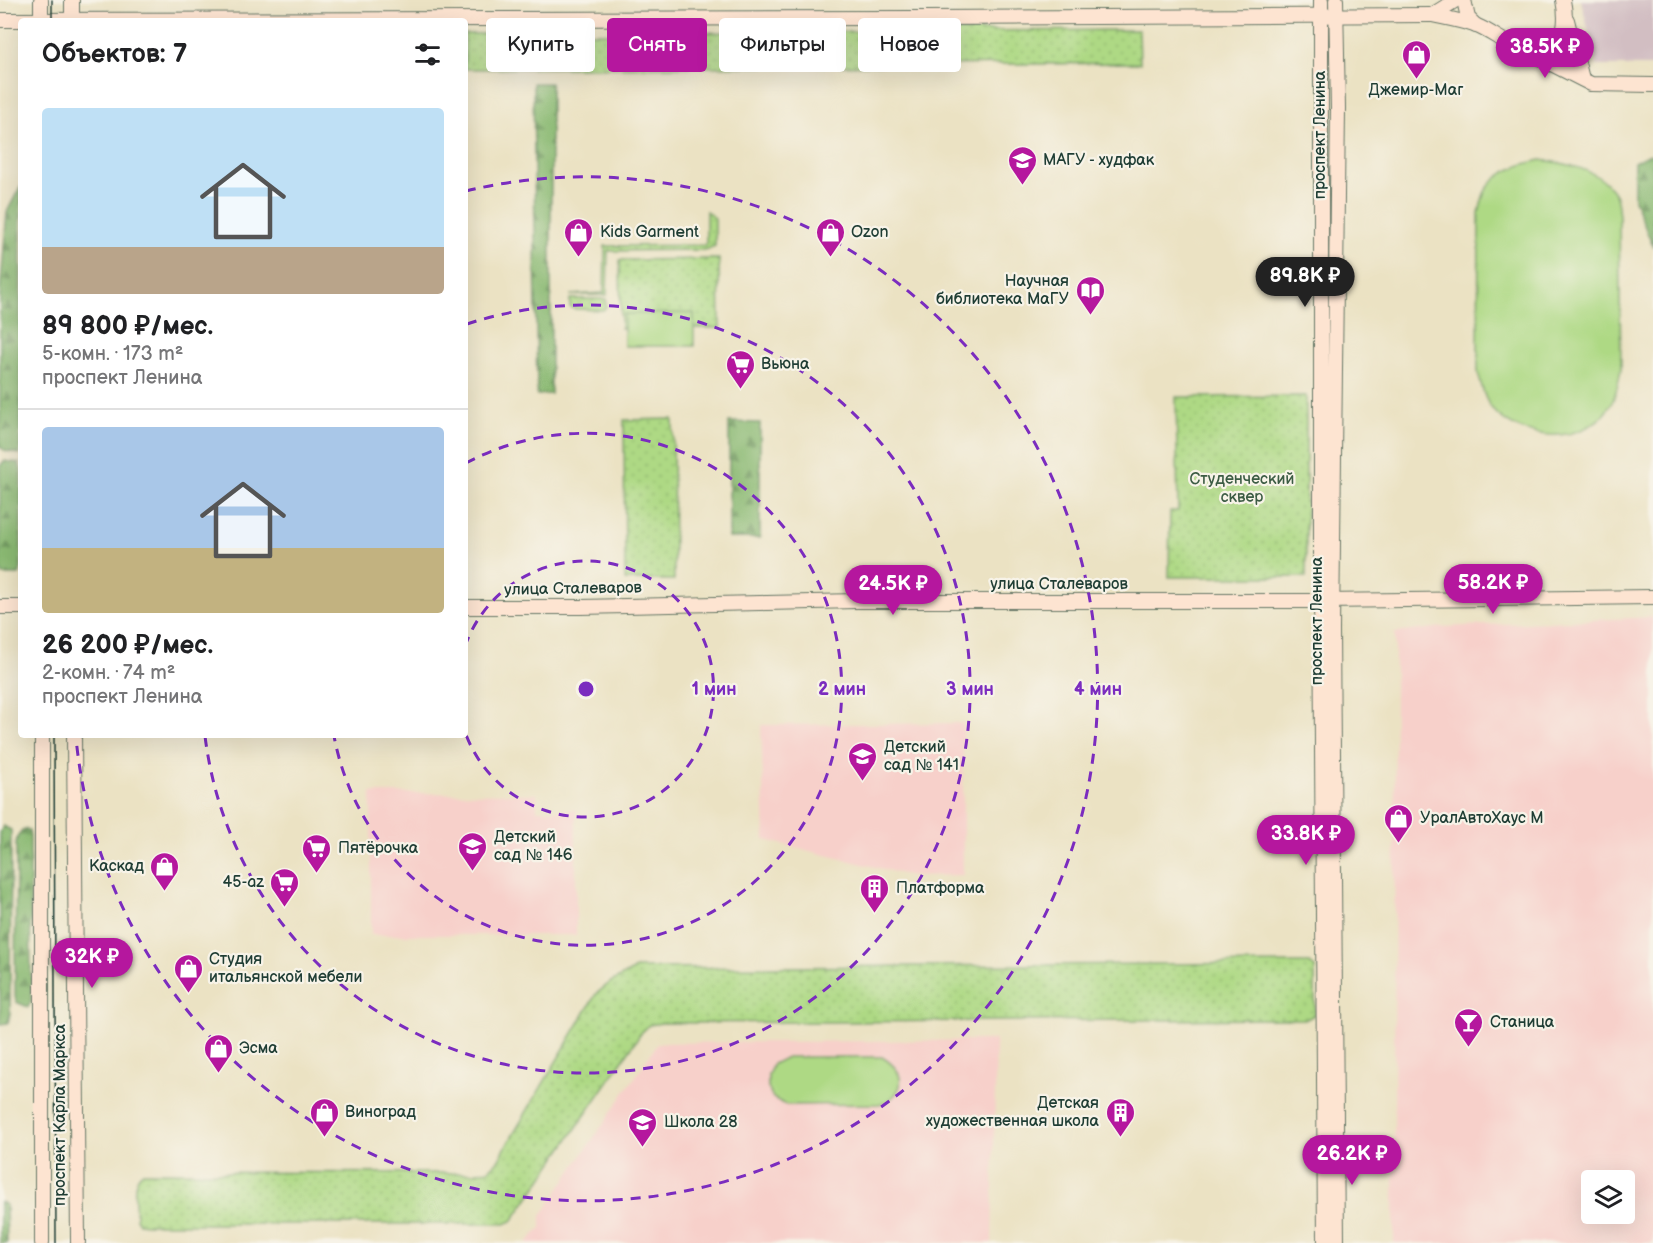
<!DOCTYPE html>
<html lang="ru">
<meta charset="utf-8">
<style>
body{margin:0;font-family:"Balsamiq Sans",sans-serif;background:#f6f6f6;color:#202124;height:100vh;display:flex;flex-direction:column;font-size:22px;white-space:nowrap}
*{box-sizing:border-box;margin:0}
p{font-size:20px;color:#757577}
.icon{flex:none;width:33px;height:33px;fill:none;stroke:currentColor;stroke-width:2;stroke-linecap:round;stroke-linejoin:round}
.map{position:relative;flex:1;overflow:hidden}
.side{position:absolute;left:18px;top:18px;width:450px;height:720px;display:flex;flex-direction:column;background:#fff;border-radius:6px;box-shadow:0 6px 24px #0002}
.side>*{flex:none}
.top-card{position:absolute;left:486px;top:18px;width:570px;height:54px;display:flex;gap:12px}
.buttons{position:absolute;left:1581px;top:1170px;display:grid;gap:12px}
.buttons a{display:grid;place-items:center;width:54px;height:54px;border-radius:6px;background:#fff;box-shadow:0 6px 24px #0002;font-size:30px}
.price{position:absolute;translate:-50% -51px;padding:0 14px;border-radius:21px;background:#b5179e;color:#fff;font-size:20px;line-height:39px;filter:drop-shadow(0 2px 3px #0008)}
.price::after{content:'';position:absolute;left:50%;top:36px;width:18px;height:14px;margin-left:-9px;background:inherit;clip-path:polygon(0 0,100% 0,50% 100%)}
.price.selected{background:#222;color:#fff}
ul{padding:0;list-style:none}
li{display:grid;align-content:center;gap:12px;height:318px;padding:0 24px}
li+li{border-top:2px solid #e0e0e0}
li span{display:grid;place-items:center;height:186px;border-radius:6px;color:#555}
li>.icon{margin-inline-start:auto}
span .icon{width:108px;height:108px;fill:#fffc;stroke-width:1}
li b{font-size:26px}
h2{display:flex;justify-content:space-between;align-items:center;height:72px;padding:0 24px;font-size:26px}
.tag{padding:0 21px;border-radius:6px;background:#fff;box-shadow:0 6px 24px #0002;font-size:21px;line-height:54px}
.tag.selected{background:#b5179e;color:#fff}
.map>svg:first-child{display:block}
.built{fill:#f7d0ca;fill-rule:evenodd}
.industrial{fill:#d2bec2}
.green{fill:url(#green-dots);stroke:#668b5c;stroke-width:1.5}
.forest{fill:url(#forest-firs);stroke:#547b53;stroke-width:1.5}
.pitch{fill:#aed984;stroke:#668b5c;stroke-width:1.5}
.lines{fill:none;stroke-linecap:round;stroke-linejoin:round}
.secondary-casing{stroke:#676;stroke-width:16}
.secondary{stroke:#fde4d1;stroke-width:14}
.tram{stroke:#1f3d34;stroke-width:1.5}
.ring{fill:none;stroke:#7b2cbf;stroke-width:3;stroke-dasharray:10 8}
.labels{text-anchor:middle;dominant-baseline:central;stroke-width:4.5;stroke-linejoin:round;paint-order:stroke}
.poi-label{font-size:16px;fill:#1f3d34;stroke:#f7f3e8;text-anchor:start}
.street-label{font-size:16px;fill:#1f3d34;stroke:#f7f3e8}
.park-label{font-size:16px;fill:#3c5c44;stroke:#f7f3e8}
.centre{fill:#7b2cbf;stroke:#f7f3e8;stroke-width:3}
.ring-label{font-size:18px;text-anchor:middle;font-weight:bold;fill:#7b2cbf;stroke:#f7f3e8;stroke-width:4.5;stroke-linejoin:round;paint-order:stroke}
</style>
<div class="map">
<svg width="1653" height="1243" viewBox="0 0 1653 1243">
<defs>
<pattern id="green-dots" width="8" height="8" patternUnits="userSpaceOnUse" patternTransform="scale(1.5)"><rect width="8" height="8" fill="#aed984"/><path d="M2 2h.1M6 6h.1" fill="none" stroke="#95bb73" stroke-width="1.8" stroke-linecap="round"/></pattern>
<pattern id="forest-firs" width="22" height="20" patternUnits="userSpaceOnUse" patternTransform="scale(1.5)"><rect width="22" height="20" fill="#8ab972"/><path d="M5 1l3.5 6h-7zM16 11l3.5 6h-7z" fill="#70985e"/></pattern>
</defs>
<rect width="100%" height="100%" fill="#f7f3e8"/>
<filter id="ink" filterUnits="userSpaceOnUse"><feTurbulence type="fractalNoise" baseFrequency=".0167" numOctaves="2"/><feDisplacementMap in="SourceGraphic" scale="12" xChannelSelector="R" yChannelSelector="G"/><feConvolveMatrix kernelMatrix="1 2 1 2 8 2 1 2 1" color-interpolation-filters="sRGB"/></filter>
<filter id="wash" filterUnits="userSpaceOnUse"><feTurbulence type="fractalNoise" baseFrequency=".008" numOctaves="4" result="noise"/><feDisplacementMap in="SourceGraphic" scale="24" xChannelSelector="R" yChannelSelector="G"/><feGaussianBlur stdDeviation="1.35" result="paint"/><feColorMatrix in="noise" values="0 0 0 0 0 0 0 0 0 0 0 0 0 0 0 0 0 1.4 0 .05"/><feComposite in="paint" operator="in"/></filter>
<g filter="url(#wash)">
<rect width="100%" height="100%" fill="#ebe2c3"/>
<g class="built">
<path d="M 1653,617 L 1653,1243 L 1394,1243 L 1395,633 L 1443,627 ZM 1624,1180 L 1624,1214 L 1592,1214 L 1592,1180 Z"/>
<polygon points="963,723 963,875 911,876 765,840 761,725"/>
<polygon points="371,793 537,794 537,810 576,810 576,935 371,935"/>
<polygon points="996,1040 992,1243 526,1243 541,1228 541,1216 658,1043"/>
</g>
<polygon class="industrial" points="1581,0 1653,0 1653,66 1597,66"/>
<g class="green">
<polygon points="1139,30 1140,63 465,69 465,34"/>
<polygon points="706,211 715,218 715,246 706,250 608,251 607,295 570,295 604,293 605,246 706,245"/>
<polygon points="719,259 720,328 621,328 620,260"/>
<polygon points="570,299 606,299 606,307 603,310 574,309 570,307"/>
<polygon points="1306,396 1306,577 1169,577 1170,511 1178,511 1176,397"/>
<polygon points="673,419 674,580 625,580 624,420"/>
<path d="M 1301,963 L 1310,963 L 1315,968 L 1315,1010 L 1314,1015 L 1307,1019 L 662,1023 L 649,1025 L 642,1032 L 518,1213 L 512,1221 L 505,1224 L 146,1224 L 139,1223 L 136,1218 C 136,1204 130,1180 143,1172 L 472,1173 L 488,1170 L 497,1162 L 596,994 L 611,982 L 637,968 Z"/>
</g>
<g class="forest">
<polygon points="533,83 551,83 551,394 537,395"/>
<polygon points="1650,154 1653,156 1653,247 1634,199 1634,162"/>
<polygon points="20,187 21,188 20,454 6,451 0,447 0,295 7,212"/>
<polygon points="729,422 760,423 760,538 729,538"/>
<polygon points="4,461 19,463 21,470 21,568 19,575 3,575 0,568 0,466"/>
<polygon points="3,826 11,830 10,1014 8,1023 0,1024 0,833"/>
<path d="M 26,829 L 29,830 L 30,836 L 31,1001 L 28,1007 L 16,1002 L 15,996 L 16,843 C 17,836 19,832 26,829 Z"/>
<polygon points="0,1202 6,1205 7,1243 0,1243"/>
</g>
<g class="pitch">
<path d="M 1541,160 C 1566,163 1599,169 1614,193 C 1618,198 1618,209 1619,216 L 1621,370 C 1618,383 1616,398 1608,409 C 1582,446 1522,441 1494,411 C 1484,401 1482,386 1478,373 L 1479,213 C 1481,206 1482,196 1486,190 C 1498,171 1521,164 1541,160 Z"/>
<polygon points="694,313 694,346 624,346 624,314"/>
<path d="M 787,1057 L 882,1057 C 905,1071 908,1091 882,1104 L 786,1105 L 773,1098 L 768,1087 L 768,1075 L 773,1064 Z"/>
</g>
</g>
<g filter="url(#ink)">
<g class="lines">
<defs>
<g id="secondary">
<polyline points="41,0 41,21"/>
<polyline points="1321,0 1321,582 1325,1243"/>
<polyline points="1336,0 1338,108 1332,630 1337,1243"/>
<path d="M 1456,0 L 1432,15 C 1446,18 1463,21 1477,26 C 1492,32 1506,45 1522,49 C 1561,62 1569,30 1563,0"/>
<polyline points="1464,0 1468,18 1476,26"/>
<polyline points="0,20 928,18 1432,15"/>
<polyline points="1567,20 1582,79"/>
<polyline points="72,21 72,0"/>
<polyline points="1528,52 1591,84 1653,85"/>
<polyline points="0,607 21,607"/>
<polyline points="465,607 581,607 857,601 1321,601 1653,597"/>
<polyline points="74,735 78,1243"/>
<polyline points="42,1243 42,735"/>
</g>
</defs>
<use href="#secondary" class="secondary-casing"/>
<use href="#secondary" class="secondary"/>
<g class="tram">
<polyline points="52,0 52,21"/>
<polyline points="54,735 56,1243"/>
</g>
</g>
</g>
<g class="ring">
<path d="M465 646A128 128 0 1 1 465 732"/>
<path d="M466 463A256 256 0 1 1 334 736"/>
<path d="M467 324A384 384 0 1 1 205 736"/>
<path d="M466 191A512 512 0 1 1 76 738"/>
</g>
<defs>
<symbol id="shop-pin" viewBox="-11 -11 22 30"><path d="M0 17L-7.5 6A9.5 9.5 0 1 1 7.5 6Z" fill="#b5179e" stroke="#f7f3e8"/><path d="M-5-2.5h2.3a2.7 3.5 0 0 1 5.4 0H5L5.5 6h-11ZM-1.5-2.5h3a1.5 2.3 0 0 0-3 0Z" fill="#fff"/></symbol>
<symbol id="university-pin" viewBox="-11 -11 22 30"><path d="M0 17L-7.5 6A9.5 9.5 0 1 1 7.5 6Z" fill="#b5179e" stroke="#f7f3e8"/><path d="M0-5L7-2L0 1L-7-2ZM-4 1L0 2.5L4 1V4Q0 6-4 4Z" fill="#fff"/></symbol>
<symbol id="library-pin" viewBox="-11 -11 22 30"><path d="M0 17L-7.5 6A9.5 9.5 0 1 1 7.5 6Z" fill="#b5179e" stroke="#f7f3e8"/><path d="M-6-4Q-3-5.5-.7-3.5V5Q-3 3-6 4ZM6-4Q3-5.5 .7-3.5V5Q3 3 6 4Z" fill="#fff"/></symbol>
<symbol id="supermarket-pin" viewBox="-11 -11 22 30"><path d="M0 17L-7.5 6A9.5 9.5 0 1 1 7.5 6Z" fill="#b5179e" stroke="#f7f3e8"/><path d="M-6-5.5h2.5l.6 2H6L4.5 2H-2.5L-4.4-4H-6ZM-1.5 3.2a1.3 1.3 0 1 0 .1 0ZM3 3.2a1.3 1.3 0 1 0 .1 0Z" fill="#fff"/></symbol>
<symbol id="school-pin" viewBox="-11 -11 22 30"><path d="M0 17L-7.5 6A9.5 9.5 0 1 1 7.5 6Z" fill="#b5179e" stroke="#f7f3e8"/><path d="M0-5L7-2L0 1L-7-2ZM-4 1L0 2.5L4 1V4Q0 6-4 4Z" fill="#fff"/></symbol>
<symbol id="building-pin" viewBox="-11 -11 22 30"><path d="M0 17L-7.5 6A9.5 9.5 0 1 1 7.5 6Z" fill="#b5179e" stroke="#f7f3e8"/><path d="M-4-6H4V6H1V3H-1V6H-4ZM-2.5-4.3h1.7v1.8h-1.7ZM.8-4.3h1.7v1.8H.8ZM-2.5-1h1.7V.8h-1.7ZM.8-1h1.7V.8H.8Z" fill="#fff"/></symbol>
<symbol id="bar-pin" viewBox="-11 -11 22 30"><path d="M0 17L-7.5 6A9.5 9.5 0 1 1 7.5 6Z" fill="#b5179e" stroke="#f7f3e8"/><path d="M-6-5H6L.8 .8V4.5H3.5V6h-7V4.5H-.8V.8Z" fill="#fff"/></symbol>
</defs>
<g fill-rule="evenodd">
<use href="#shop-pin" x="1400" y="38" width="33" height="45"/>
<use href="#university-pin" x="1006" y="144" width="33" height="45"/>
<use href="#shop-pin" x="562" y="216" width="33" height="45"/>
<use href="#shop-pin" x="814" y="216" width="33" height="45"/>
<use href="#library-pin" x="1074" y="274" width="33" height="45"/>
<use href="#supermarket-pin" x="724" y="348" width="33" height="45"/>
<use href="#school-pin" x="846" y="740" width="33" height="45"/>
<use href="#shop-pin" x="1382" y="802" width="33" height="45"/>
<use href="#school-pin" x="456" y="830" width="33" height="45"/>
<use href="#supermarket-pin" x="300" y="832" width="33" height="45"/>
<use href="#shop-pin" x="148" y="850" width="33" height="45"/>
<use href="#supermarket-pin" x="268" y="866" width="33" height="45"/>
<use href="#building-pin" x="858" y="872" width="33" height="45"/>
<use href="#shop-pin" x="172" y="952" width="33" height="45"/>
<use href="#bar-pin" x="1452" y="1006" width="33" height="45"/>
<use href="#shop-pin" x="202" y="1032" width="33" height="45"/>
<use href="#shop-pin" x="308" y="1096" width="33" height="45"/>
<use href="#building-pin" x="1104" y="1096" width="33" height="45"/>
<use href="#school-pin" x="626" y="1106" width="33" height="45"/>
</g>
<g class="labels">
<g class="poi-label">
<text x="1416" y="90" text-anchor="middle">Джемир-Маг</text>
<text x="1043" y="160">МАГУ - худфак</text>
<text x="600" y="232">Kids Garment</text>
<text x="851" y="232">Ozon</text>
<text x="1069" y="281" text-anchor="end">Научная<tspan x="1069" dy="18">библиотека МаГУ</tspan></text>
<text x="761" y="364">Вьюна</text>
<text x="884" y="747">Детский<tspan x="884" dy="18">сад № 141</tspan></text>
<text x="1420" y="818">УралАвтоХаус М</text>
<text x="494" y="837">Детский<tspan x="494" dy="18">сад № 146</tspan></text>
<text x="338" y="848">Пятёрочка</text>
<text x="144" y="866" text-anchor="end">Каскад</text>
<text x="264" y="882" text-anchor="end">45-az</text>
<text x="896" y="888">Платформа</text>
<text x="209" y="959">Студия<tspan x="209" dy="18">итальянской мебели</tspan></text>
<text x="1490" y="1022">Станица</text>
<text x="239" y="1048">Эсма</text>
<text x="1099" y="1103" text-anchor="end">Детская<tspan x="1099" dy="18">художественная школа</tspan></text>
<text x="345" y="1112">Виноград</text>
<text x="664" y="1122">Школа 28</text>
</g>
<g class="street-label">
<text transform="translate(1320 135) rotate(-90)">проспект Ленина</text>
<text x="1059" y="584">улица Сталеваров</text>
<text transform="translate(573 589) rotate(-1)">улица Сталеваров</text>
<text transform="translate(1317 621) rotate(-90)">проспект Ленина</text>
<text transform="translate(60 1115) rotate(-90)">проспект Карла Маркса</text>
</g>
<g class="park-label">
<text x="1242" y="479">Студенческий<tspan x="1242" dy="18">сквер</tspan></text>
</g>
</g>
<circle cx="586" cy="689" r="9" class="centre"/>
<g class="ring-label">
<text x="714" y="695">1 мин</text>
<text x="842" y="695">2 мин</text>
<text x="970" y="695">3 мин</text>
<text x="1098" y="695">4 мин</text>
</g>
</svg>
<div class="buttons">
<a><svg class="icon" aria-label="layers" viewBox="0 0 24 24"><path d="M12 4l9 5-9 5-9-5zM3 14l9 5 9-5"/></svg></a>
</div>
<b class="price" style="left:1545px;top:79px">38.5K ₽</b>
<b class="price selected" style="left:1305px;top:308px">89.8K ₽</b>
<b class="price" style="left:1493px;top:615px">58.2K ₽</b>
<b class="price" style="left:893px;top:616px">24.5K ₽</b>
<b class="price" style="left:1306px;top:866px">33.8K ₽</b>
<b class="price" style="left:92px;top:989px">32K ₽</b>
<b class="price" style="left:1352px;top:1186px">26.2K ₽</b>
<div class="top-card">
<a class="tag">Купить</a>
<a class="tag selected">Снять</a>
<a class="tag">Фильтры</a>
<a class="tag">Новое</a>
</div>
<section class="side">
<h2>Объектов: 7<svg class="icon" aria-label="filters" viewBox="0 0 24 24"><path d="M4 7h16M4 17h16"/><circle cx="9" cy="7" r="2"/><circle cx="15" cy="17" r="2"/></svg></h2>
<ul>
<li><span style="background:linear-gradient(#bfe0f5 75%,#b9a48a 0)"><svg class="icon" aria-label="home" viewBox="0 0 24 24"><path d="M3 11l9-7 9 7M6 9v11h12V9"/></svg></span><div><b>89 800 ₽/мес.</b><p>5-комн. · 173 m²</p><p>проспект Ленина</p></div></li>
<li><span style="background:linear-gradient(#a9c7e8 65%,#c2b280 0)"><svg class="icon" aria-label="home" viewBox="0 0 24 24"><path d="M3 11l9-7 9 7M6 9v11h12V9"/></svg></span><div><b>26 200 ₽/мес.</b><p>2-комн. · 74 m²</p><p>проспект Ленина</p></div></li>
</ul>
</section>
</div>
